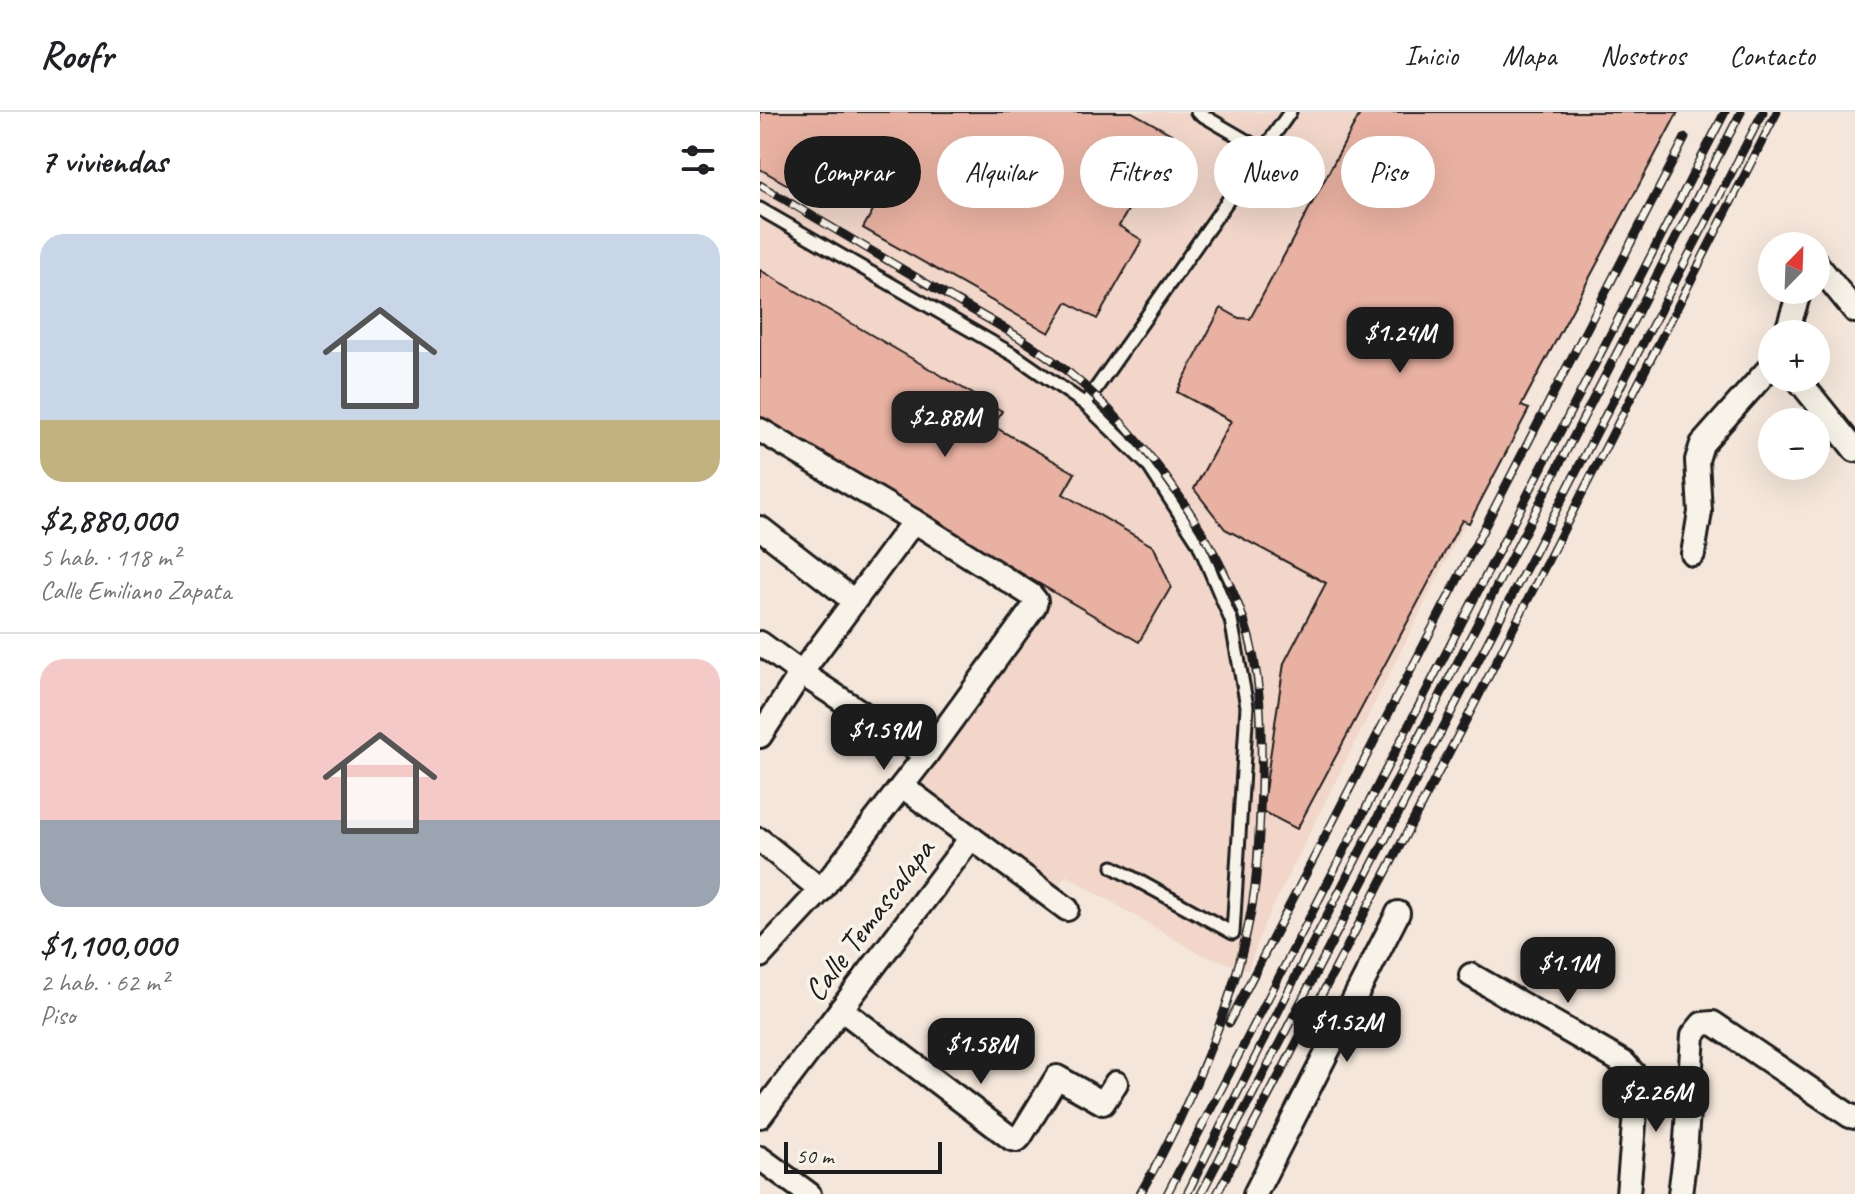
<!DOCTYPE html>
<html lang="es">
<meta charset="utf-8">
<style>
body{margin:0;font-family:Caveat,sans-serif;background:#f6f6f6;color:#202124;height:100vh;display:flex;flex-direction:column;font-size:30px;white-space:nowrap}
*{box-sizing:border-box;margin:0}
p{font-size:26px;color:#757577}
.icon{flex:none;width:44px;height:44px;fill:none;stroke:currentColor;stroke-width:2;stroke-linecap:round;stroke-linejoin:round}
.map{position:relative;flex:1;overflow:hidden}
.sheet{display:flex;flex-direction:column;background:#fff;width:760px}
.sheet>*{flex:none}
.hud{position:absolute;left:24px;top:24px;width:760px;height:72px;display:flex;gap:16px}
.needle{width:52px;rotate:23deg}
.tools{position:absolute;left:998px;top:120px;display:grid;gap:16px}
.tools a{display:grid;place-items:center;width:72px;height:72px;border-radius:50%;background:#fff;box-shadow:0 8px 32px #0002;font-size:40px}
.scale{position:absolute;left:24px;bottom:20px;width:158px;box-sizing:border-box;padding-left:8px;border:4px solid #1c1c1c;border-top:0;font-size:22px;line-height:28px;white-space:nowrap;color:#1c1c1c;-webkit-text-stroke:6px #f7f3e8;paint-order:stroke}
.price{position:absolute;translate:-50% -68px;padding:0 18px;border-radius:16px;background:#1c1c1c;color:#fff;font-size:26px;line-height:52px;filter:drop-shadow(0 2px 4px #0008)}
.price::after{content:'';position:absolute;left:50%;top:48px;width:24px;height:18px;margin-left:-12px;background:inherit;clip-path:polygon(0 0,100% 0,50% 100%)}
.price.active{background:#222;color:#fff}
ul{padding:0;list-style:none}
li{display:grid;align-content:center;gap:16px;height:424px;padding:0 40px}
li+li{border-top:2px solid #e0e0e0}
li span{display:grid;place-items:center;height:248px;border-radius:24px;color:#555}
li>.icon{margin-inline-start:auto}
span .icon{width:144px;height:144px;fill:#fffc;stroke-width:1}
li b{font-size:34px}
h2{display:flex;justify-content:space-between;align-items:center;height:96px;padding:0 40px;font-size:34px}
.chip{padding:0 28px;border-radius:36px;background:#fff;box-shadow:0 8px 32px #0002;font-size:28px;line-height:72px}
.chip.active{background:#1c1c1c;color:#fff}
header{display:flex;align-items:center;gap:48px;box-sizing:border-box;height:112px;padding:0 40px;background:#fff;border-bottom:2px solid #e0e0e0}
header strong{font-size:38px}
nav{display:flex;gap:44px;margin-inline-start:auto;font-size:28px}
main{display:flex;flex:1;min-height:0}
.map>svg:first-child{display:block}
.built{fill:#f1d6c9}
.building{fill:#e9b1a1;stroke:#1c1c1c;stroke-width:2}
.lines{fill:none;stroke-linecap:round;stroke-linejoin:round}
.service-casing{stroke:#1c1c1c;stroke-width:17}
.minor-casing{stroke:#1c1c1c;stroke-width:28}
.service{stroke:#f7f3e8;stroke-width:11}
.minor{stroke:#f7f3e8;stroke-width:22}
.rail-casing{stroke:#1c1c1c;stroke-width:9}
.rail{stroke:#f7f3e8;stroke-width:6;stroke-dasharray:18;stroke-linecap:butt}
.labels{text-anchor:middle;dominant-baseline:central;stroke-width:7;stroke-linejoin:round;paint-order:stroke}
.street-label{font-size:32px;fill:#1c1c1c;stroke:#f7f3e8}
</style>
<header>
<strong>Roofr</strong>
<nav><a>Inicio</a><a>Mapa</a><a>Nosotros</a><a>Contacto</a></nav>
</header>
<main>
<section class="sheet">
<h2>7 viviendas<svg class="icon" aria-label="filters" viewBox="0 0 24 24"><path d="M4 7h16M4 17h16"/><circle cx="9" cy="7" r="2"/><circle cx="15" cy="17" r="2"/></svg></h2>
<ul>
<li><span style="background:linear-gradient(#c9d6e8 75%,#c2b280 0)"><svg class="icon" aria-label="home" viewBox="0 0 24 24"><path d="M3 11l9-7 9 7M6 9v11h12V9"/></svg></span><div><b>$2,880,000</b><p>5 hab. · 118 m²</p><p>Calle Emiliano Zapata</p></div></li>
<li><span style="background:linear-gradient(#f6c9c9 65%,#9aa5b1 0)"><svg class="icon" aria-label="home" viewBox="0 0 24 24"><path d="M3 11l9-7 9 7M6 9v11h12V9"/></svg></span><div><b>$1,100,000</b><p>2 hab. · 62 m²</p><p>Piso</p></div></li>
</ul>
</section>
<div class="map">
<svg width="1095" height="1082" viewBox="0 0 1095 1082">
<rect width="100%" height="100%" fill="#f4e6da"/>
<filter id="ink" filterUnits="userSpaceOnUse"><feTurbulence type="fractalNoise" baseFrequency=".0125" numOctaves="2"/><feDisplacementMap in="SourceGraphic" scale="16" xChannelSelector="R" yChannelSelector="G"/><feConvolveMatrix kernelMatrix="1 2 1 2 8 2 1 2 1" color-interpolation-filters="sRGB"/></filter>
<g filter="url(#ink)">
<polygon class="built" points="0,0 911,0 504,812 488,858 440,842 306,763 295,777 158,677 288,482 0,313"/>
<g class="building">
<polygon points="0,0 372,0 411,22 359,114 382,128 337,207 307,190 289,221 103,116 132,64 92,41 63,93 0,57"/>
<polygon points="601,0 918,0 761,294 769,297 709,411 702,408 537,717 502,699 524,551 566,471 465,417 434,377 471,309 417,280 461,196 479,206 490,207"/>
<polygon points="0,158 242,299 233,314 315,361 303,382 394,435 411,475 379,530 0,309"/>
</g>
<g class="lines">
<defs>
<g id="service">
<polyline points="437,0 504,39"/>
<polyline points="0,97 254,243 325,292 388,353 438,430 471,508 487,594 473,821 353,755"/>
<polyline points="325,292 530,0"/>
</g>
<g id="minor">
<polyline points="1056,151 1095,199"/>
<polyline points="1026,222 1040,178"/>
<polyline points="1037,266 1095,338"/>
<polyline points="0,318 154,409 271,483 276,489 274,495 166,643 61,778 0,844"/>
<polyline points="0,416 94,489"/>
<polyline points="933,442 940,400 937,348 942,332 1012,253"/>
<polyline points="0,531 41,561 166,643"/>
<polyline points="0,624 41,561 154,409"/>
<polyline points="142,674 307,797"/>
<polyline points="0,728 61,778"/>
<polyline points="711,863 864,951 874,962 877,978 868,1082"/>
<polyline points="81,897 252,1027 257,1028 260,1025 297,965 343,991 356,971"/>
<polyline points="0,1004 211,726"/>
<polyline points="0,1046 49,1082"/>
<polyline points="495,1082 638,801"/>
<polyline points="920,1082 925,1043 933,923 942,912 953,911 1090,1004 1095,1005"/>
</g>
</defs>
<use href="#service" class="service-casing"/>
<use href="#minor" class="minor-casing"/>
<use href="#service" class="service"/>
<use href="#minor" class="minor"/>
<defs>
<g id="rail">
<path d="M 0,73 C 60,109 121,144 181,180 C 219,202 259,223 295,250 C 337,281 374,322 405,364 C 437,408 466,456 484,508 C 502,562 502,616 501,672 C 500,706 499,740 495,774 C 482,875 431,994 380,1082"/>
<polyline points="469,911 925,26"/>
<polyline points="407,1082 965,0"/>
<polyline points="427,1082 543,850 981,0"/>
<polyline points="441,1082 1003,0"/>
<polyline points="457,1082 715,591 1017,0"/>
</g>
</defs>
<use href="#rail" class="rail-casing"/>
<use href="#rail" class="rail"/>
</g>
</g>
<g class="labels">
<g class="street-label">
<text transform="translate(109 808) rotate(-53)">Calle Temascalapa</text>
</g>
</g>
</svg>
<div class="tools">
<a><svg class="needle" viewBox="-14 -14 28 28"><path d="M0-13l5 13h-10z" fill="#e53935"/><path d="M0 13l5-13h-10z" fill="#757577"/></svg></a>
<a>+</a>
<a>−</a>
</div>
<div class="scale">50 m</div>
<b class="price" style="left:640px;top:263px">$1.24M</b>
<b class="price active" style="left:185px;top:347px">$2.88M</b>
<b class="price" style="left:124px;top:660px">$1.59M</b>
<b class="price" style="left:808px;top:893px">$1.1M</b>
<b class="price" style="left:587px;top:952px">$1.52M</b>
<b class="price" style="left:221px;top:974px">$1.58M</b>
<b class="price" style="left:896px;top:1022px">$2.26M</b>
<div class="hud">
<a class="chip active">Comprar</a>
<a class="chip">Alquilar</a>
<a class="chip">Filtros</a>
<a class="chip">Nuevo</a>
<a class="chip">Piso</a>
</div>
</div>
</main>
